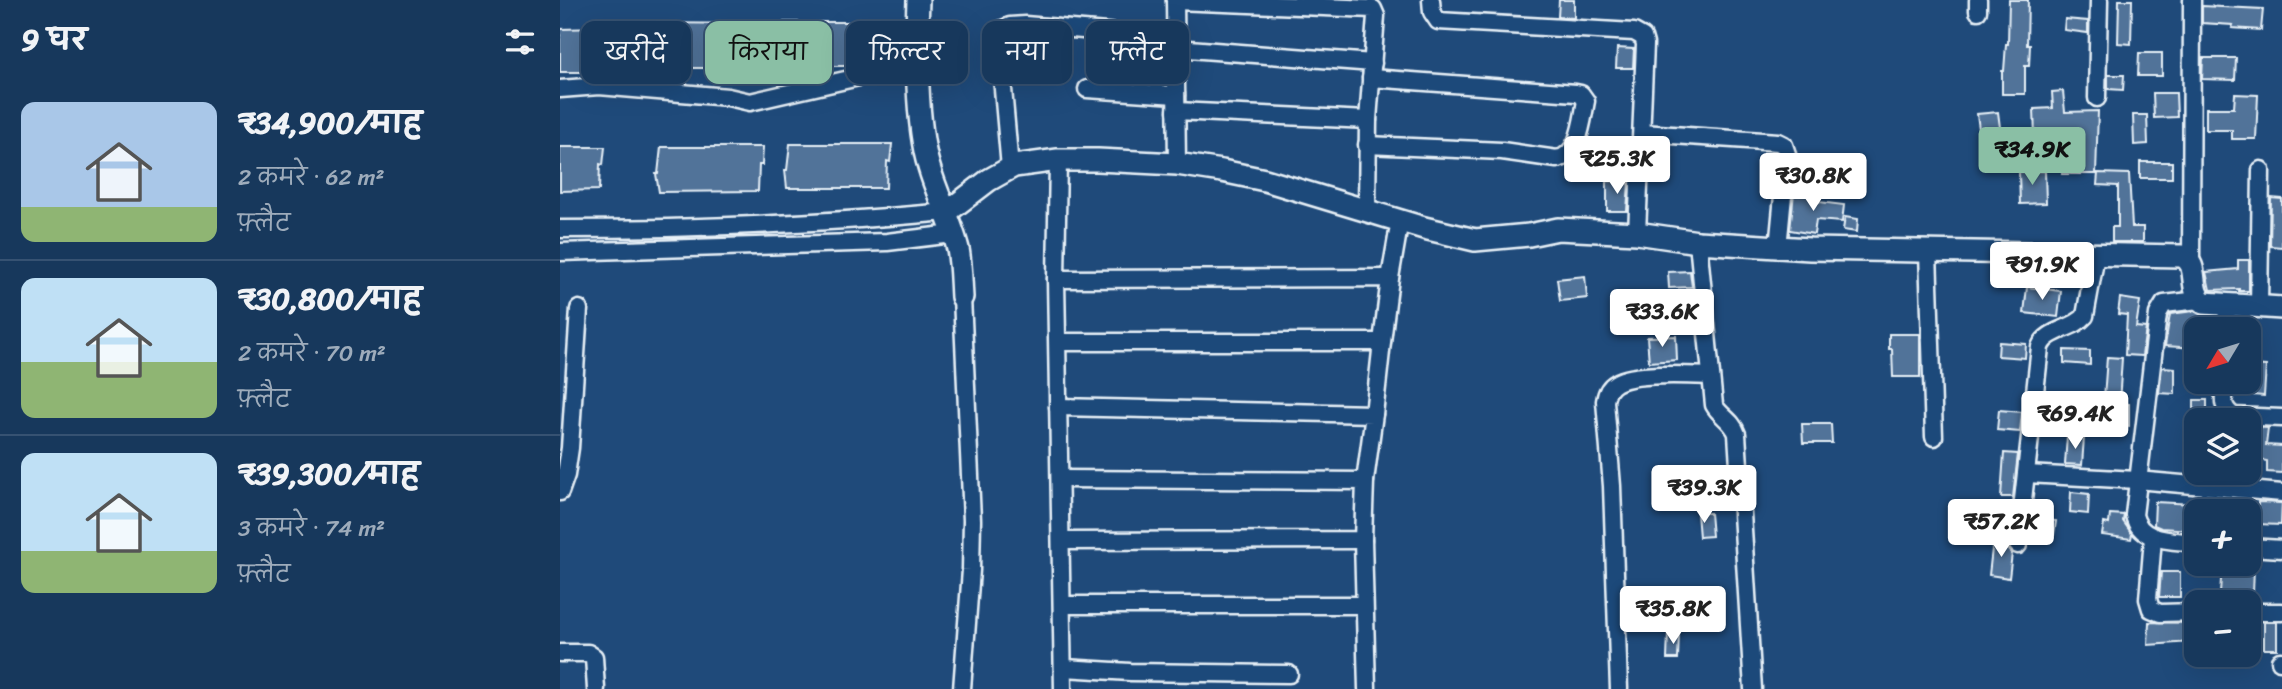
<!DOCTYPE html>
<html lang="hi">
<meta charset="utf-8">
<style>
body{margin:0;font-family:Sriracha,"Playpen Sans Deva",sans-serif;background:#203f62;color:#f1f3f6;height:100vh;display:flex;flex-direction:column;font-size:26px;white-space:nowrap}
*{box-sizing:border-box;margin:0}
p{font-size:23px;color:#9eacbb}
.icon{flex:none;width:38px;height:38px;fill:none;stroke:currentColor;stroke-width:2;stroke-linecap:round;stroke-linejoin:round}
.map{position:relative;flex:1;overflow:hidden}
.side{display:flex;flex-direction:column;background:#17385c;width:560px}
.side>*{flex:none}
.banner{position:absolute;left:21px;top:21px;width:665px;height:63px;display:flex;gap:14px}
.needle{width:46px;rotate:232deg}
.fabs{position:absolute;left:1624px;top:317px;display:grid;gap:14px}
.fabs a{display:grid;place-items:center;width:77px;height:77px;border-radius:14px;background:#17385c;box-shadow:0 7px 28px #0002,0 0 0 2px #365272;font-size:35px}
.price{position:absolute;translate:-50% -60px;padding:0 16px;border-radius:7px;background:#fff;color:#222;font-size:23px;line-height:46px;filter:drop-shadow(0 2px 4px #0008)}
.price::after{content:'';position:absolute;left:50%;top:42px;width:21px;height:16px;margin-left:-10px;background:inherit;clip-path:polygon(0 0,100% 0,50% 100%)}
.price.selected{background:#8abfa5;color:#111}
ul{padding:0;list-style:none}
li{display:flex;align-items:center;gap:21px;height:175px;padding:0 21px}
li+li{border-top:2px solid #365272}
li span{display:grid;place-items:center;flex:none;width:196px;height:140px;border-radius:14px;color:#555}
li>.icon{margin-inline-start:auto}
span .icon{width:84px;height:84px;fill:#fffc;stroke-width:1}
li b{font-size:30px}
h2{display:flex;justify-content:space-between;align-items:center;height:84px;padding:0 21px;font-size:30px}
.tag{padding:0 24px;border-radius:14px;background:#17385c;box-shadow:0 7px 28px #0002,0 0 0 2px #365272;font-size:24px;line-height:63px}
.tag.selected{background:#8abfa5;color:#111}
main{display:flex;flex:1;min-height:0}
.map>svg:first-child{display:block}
.building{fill:#517399;stroke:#e8f1f8;stroke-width:2}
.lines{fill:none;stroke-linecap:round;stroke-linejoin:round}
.minor-casing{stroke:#e8f1f8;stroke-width:21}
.tertiary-casing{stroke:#e8f1f8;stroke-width:26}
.minor{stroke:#1f4a7a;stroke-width:16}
.tertiary{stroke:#1f4a7a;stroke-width:21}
</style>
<main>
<section class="side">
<h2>9 घर<svg class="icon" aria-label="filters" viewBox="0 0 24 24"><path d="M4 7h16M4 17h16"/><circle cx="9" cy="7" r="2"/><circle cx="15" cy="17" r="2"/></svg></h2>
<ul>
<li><span style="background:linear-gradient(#a9c7e8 75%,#8fb573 0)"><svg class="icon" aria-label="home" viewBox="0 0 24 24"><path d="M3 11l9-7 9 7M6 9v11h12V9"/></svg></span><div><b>₹34,900/माह</b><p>2 कमरे · 62 m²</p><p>फ़्लैट</p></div></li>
<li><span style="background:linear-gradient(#bfe0f5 60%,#8fb573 0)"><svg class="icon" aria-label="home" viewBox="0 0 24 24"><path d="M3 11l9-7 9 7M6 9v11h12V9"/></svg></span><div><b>₹30,800/माह</b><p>2 कमरे · 70 m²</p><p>फ़्लैट</p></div></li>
<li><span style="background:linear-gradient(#bfe0f5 70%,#8fb573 0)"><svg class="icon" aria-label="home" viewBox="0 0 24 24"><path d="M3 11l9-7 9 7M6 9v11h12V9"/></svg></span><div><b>₹39,300/माह</b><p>3 कमरे · 74 m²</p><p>फ़्लैट</p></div></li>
</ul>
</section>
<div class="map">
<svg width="1722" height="689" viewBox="0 0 1722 689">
<rect width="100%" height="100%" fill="#1f4a7a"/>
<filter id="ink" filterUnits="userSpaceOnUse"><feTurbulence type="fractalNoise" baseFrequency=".0143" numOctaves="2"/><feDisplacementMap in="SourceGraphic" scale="14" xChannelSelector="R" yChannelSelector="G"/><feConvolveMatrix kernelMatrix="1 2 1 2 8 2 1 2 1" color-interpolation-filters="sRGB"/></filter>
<g filter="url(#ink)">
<g class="building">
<polygon points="999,0 1014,0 1014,18 998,17"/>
<polygon points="1449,0 1468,0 1467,45 1470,45 1469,66 1465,66 1465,94 1442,94 1442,71 1444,71 1446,44 1448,44"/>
<polygon points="1559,0 1572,0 1571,44 1558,43"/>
<polygon points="1642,6 1703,9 1701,30 1672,28 1673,25 1642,23"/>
<polygon points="1505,19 1528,21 1528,33 1504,30"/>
<polygon points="224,22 327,22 325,40 322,39 321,61 300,66 222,66 219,48 222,48"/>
<polygon points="94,23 196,24 195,42 192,41 191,68 92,68 89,50 92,50"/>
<polygon points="40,28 38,46 35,46 34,72 0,72 0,29"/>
<polygon points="1057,48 1074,49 1073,68 1056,68"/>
<polygon points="1579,53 1602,53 1602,76 1578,76"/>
<polygon points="1643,58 1676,58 1675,80 1642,79"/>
<polygon points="1548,75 1564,75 1563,90 1548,89"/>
<polygon points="1503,91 1505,112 1538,111 1536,174 1502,174 1502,136 1475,137 1474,109 1493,108 1492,92"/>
<polygon points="1593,93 1616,93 1617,117 1594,118"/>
<polygon points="1675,94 1698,95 1696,139 1672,139 1672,130 1646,130 1646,108 1674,108"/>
<polygon points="1438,112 1441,135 1420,137 1417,114"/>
<polygon points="1573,115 1587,115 1588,144 1574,145"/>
<polygon points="230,144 332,144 330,162 327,161 326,188 227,188 225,170 227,170"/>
<polygon points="0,147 45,147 43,165 40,164 39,190 0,191"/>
<polygon points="101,147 203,147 202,165 199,165 198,191 99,192 96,174 98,174"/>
<rect x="1580" y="162" width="32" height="16"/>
<polygon points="1485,171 1486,203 1460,204 1459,172"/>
<polygon points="1538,173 1569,174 1572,227 1583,227 1583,242 1552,242 1552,227 1558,227 1558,186 1537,185"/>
<polygon points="1047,181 1069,182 1067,211 1047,211"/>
<polygon points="1234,193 1260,197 1259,202 1284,205 1282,222 1256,220 1254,234 1230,230"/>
<polygon points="1711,198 1722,199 1722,247 1710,246"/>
<polygon points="1285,217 1298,219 1297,232 1283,230"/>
<polygon points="1678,260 1689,260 1689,291 1679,291 1679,289 1650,290 1646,272 1678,269"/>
<polygon points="1130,271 1132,287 1109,288 1108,272"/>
<polygon points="1025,276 1027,298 1000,301 997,279"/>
<polygon points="1467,287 1501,291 1498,317 1464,313"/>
<polygon points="1560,298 1580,301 1576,327 1586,328 1582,356 1565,355 1567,315 1558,314"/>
<polygon points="1634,311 1649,316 1648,329 1636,329 1636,348 1605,346 1610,314"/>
<polygon points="1329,334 1360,334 1360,377 1333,377 1332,349 1329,349"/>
<polygon points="1116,336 1117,360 1089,362 1087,337"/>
<polygon points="1439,342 1466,344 1465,358 1438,356"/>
<polygon points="1504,350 1530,351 1530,365 1504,363"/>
<polygon points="1547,357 1562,358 1559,404 1569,404 1569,426 1541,425 1541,413 1505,410 1506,395 1544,398"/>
<polygon points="1689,365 1706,366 1704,396 1679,394 1680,382 1689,382"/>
<polygon points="1602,367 1615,368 1615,394 1599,393"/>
<rect x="1634" y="400" width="13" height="20"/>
<polygon points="1439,410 1462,412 1460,432 1437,430"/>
<polygon points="1242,424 1271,424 1272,443 1243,443"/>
<polygon points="1689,427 1708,428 1706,445 1722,446 1722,473 1707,472 1707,461 1689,458"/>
<polygon points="1507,436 1524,437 1522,465 1505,464"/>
<polygon points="1444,453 1458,454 1453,497 1441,497"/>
<polygon points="1511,492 1529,494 1528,514 1510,512"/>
<polygon points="1595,502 1634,504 1633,530 1601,528 1594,525"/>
<polygon points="1698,502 1722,503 1721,525 1697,524"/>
<polygon points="1137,513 1150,513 1152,536 1139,537"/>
<polygon points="1550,514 1564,515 1563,521 1572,534 1571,539 1542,535 1544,523 1549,524"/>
<polygon points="1472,518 1496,521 1494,535 1470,532"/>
<polygon points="1433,540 1448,541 1448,549 1452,553 1449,578 1429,575"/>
<polygon points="1662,566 1694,567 1693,594 1660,593"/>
<polygon points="1601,572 1620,572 1620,597 1599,597"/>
<polygon points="1589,622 1630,623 1631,642 1588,645"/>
<rect x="1704" y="622" width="13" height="27"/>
<polygon points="1108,632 1119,633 1118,659 1107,659"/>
</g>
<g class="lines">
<defs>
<g id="minor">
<polyline points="615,0 617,164"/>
<polyline points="871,0 872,12 878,21 1074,32 1083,37 1085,44 1077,233"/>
<polyline points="615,1 813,9 816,16 808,120 807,210"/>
<polyline points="1418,11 1418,0"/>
<polyline points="616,48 813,63"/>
<polyline points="0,89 39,86 168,97 190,102 329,70"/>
<polyline points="527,89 616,95"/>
<polyline points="1537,98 1539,0"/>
<polyline points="616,111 808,120"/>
<polyline points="1082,133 1218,142 1224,145 1227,154 1218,248"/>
<path d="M 807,145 L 942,151 L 997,159 C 1020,155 1022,120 1026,101 L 1021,94 L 1016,93 L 811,78"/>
<polyline points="498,160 496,279 503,689"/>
<polyline points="450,168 439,44 443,29 450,26 465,25 616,38"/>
<path d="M 0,229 C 129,229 258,224 387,212"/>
<path d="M 1138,242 L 1154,405 C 1160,416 1173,421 1177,434 L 1193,689"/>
<polyline points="0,252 327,242 393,234"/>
<polyline points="1368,252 1374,437"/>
<polyline points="1631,264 1632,0"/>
<polyline points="830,278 840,220"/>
<polyline points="496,279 830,278 822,342"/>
<polyline points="1699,307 1701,170"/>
<polyline points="1666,329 1667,306"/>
<polyline points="498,342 822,342 814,414"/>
<path d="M 1665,382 C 1664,396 1660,408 1674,416 L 1722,418"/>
<polyline points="498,407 814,414 805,481"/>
<polyline points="1467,474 1577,480 1722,493"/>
<polyline points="501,479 805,481 803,540 501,541"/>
<polyline points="0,492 6,475 10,448 19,309"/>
<polyline points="1593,538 1588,599 1591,609 1600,613 1636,612"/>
<polyline points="803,540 807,689"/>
<path d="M 1636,543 C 1613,540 1580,543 1574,515 L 1598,314 L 1604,304 L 1639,300"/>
<path d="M 1458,545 L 1480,347 C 1487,329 1513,330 1525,316 L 1536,255"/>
<polyline points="1689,547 1722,549"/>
<polyline points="503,605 803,605"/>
<polyline points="1689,612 1722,612"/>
<polyline points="0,653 28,653 34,657 36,689"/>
<polyline points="1720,661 1722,661"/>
<polyline points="504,668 570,672 729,674"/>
<polyline points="402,689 411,570 412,520 402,297"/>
<path d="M 1059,689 L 1052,486 L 1045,401 C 1046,394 1049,387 1056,383 C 1074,372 1127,375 1149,376"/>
</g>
<g id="tertiary">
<path d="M 358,0 C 356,45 356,125 369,167 C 377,195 391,221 398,249 C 401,264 401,282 402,297"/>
<path d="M 387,212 L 429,180 L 454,166 L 498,160 L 538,160 L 617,164 L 662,171 L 705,180 L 864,228 L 915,240 L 969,235 L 998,229 L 1077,233 L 1138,242 L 1250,249 L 1622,256 C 1641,264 1627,291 1644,303 L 1722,308"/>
</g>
</defs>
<use href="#minor" class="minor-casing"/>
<use href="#tertiary" class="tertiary-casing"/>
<use href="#minor" class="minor"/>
<use href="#tertiary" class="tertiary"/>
</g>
</g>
</svg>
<div class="fabs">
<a><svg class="needle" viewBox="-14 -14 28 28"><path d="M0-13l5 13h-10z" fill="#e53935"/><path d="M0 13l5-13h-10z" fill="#9eacbb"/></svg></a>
<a><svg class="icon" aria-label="layers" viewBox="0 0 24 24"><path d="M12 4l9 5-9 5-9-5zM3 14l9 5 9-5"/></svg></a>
<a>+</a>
<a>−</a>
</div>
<b class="price selected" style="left:1472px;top:187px">₹34.9K</b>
<b class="price" style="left:1057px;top:196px">₹25.3K</b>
<b class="price" style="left:1253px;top:213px">₹30.8K</b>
<b class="price" style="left:1482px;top:302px">₹91.9K</b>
<b class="price" style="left:1102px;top:349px">₹33.6K</b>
<b class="price" style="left:1515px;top:451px">₹69.4K</b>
<b class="price" style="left:1144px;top:525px">₹39.3K</b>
<b class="price" style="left:1441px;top:559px">₹57.2K</b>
<b class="price" style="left:1113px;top:646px">₹35.8K</b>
<div class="banner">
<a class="tag">खरीदें</a>
<a class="tag selected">किराया</a>
<a class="tag">फ़िल्टर</a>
<a class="tag">नया</a>
<a class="tag">फ़्लैट</a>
</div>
</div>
</main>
